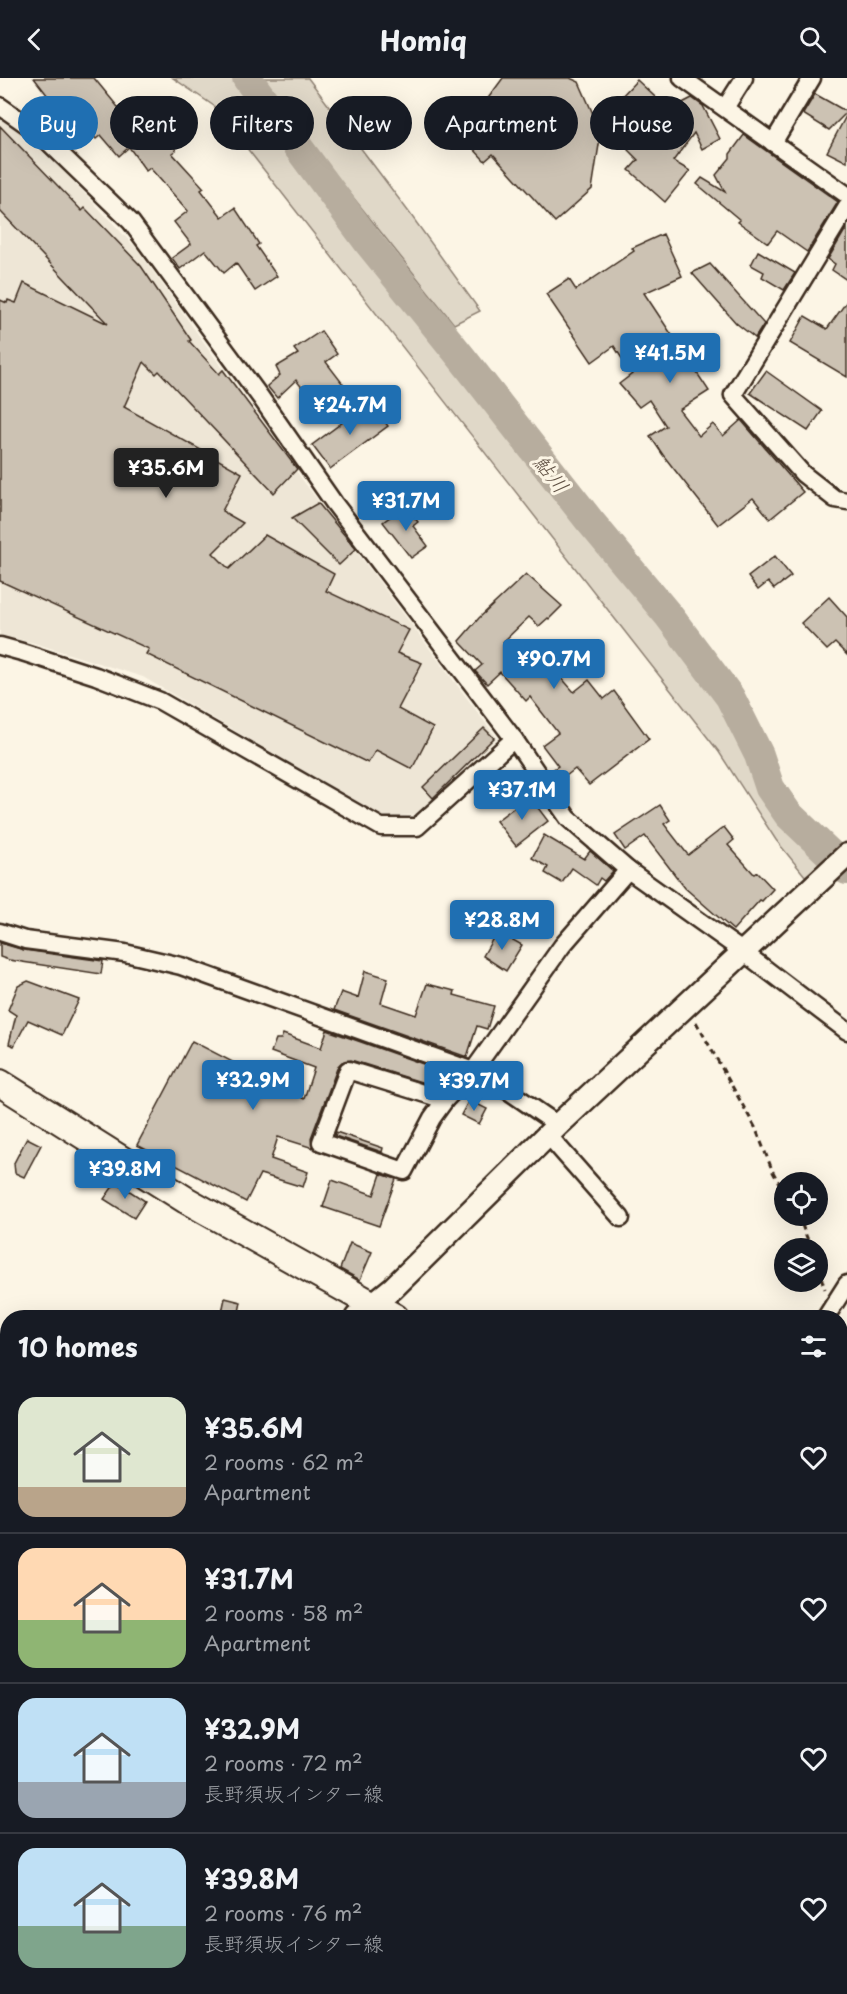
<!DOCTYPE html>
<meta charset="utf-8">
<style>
body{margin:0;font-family:"Playpen Sans","Klee One",sans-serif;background:#242831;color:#f1f3f6;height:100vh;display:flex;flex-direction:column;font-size:22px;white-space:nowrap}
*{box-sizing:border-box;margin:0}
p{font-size:20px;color:#9ea1a6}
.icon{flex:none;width:33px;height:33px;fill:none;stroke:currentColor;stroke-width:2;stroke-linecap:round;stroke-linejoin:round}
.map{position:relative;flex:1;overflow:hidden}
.details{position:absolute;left:0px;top:1232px;width:848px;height:686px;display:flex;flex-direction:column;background:#171b24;border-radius:24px 24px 0 0;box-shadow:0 6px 24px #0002}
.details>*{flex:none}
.hud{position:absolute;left:18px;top:18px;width:812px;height:54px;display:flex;gap:12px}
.fabs{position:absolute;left:774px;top:1094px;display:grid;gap:12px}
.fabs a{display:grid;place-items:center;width:54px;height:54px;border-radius:50%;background:#171b24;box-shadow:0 6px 24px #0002;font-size:30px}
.price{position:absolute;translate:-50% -51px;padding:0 14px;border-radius:6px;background:#1f6fb2;color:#fff;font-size:20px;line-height:39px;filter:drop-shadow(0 2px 3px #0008)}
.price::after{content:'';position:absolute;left:50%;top:36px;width:18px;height:14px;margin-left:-9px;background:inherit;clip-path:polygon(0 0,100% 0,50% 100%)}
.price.selected{background:#222;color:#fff}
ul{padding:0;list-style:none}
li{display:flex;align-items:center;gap:18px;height:150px;padding:0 18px}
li+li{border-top:2px solid #363941}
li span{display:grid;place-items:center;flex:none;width:168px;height:120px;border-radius:18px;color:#555}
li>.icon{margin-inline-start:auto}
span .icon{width:72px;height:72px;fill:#fffc;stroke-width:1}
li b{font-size:26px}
h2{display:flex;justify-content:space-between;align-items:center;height:72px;padding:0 18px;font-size:26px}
.pill{padding:0 21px;border-radius:27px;background:#171b24;box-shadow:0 6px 24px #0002;font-size:21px;line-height:54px}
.pill.selected{background:#1f6fb2;color:#fff}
header{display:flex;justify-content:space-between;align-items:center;height:78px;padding:0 18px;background:#171b24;font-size:27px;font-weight:700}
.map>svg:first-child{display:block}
.built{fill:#eee6d6}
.green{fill:#e0d8c8;stroke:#8e8173;stroke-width:1.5}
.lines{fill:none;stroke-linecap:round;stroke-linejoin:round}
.river{stroke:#b7ad9e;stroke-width:30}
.building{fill:#ccc2b3;stroke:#3b2a1e;stroke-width:1.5}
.lane-casing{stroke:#3b2a1e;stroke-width:13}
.street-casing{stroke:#3b2a1e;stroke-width:21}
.secondary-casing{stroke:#3b2a1e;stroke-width:27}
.primary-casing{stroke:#3b2a1e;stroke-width:30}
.path{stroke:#3b2a1e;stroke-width:3;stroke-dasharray:6 4.5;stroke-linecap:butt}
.lane{stroke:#fcf5e5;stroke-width:8}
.street{stroke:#fcf5e5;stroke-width:16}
.secondary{stroke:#fcf5e5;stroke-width:22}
.primary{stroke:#fcf5e5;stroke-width:26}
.labels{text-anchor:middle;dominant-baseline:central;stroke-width:6;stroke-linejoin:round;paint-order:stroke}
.water-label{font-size:21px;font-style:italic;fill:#605144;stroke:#fcf5e5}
</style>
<header><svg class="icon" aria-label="back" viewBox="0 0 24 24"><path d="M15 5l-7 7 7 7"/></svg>Homiq<svg class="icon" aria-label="search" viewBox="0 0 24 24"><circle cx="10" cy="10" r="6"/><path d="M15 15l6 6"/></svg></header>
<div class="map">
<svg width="847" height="1916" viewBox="0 0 847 1916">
<rect width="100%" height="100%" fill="#fcf5e5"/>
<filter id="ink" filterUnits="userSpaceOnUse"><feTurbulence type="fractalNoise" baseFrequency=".0167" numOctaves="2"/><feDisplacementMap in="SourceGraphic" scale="12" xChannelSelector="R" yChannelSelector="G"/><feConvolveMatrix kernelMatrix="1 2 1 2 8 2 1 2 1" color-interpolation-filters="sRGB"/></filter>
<g filter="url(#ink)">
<polygon class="built" points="0,37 60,89 137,171 304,404 497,660 417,736 384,740 143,599 34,565 0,557"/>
<g class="green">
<polygon points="173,0 238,0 460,294 727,628 759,692 767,725 828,782 805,798 776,762 719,674 214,28"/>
<polygon points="258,0 308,0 408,133 480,233 454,246"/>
<polygon points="600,1910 805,1910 811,1916 614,1916 600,1912"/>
</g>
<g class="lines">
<polyline class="river" points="247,0 369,165 462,280 589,442 669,538 730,619 759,677 770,710 788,736 847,792"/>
</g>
<g class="building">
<polygon points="34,0 94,0 126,39 127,38 149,63 163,53 176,72 172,75 204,110 201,112 222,139 235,130 259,166 256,168 277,198 255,213 236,185 224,195 205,172 180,191 172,180 191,166 174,144 188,133 150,90 146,93 129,69 119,78 101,57 96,61 71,31 66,35 63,28 58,31"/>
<polygon points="503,0 570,0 579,4 601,54 592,111 555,144 493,76 485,83 469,66 469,46"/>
<polygon points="637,2 669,32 692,20 703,28 720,61 702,71 694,55 673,83 690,93 665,124 629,92 638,82 628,72 646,46 619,21"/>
<polygon points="815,16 847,34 829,52 803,36"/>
<polygon points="847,36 847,84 827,74"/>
<polygon points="0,48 82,133 85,130 141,188 191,262 189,263 219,296 223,292 297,391 274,415 159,293 156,296 144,284 124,329 242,395 222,433 243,445 213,475 229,491 265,457 334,496 326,513 409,552 397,575 422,585 398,631 433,650 412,691 376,672 368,685 146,576 149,571 0,503 0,222 7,225 8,222 16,225 24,205 108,246 0,133"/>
<polygon points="744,57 838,124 807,174 777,153 768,165 738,144 740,142 697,106 702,100 725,114 716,97 730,80 730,76"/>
<polygon points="847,149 847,202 832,192 835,186 828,181"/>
<polygon points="663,156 682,198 644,215 709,313 679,332 699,358 713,346 723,358 741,342 803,414 770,441 753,420 718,447 663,377 650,358 666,348 649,322 639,329 619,306 632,296 614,268 592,284 546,216 569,201 576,212 634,173 632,170"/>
<polygon points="758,173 795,195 784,212 762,199 764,194 751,187"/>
<polygon points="710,186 764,246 755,260 736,245 692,195"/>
<polygon points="847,223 847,299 790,265 805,238 827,251"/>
<polygon points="321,253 337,276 326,284 343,306 316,327 296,302 277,320 267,308 280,297 276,289 298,276 294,271"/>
<polygon points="766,293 822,333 808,353 750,315"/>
<polygon points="370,324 388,348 330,391 312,367"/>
<polygon points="318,425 356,471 339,487 292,440"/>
<polygon points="405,428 418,444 413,448 428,468 411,480 383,444"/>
<polygon points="775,478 791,498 774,511 768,504 758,512 748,499"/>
<polygon points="526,496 562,528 549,541 548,540 539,548 529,539 503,564 533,596 544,586 556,600 559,597 574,614 589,602 604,621 614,613 649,661 589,707 575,691 557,705 549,694 558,688 542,667 558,655 530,619 526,623 500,594 487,606 475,593 482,587 459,563 479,540"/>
<polygon points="829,519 847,539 847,577 835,565 827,572 801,545"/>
<polygon points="484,650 494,660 433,720 423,709"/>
<polygon points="529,718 548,743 516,768 496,743"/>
<polygon points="660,727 670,742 664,746 688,777 724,749 734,762 728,767 754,796 757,794 773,811 762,823 760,822 733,852 685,810 645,758 625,772 615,757"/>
<polygon points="544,757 584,781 590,773 613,793 604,803 600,800 596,807 572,790 562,805 545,795 548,789 532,780"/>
<polygon points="497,853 522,867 506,893 483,878"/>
<polygon points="0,865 24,872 103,883 101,896 9,882 0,879"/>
<polygon points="365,893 388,900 381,925 416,937 427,906 455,913 454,917 494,928 487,951 477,948 467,979 334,932 341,914 358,920"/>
<polygon points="28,903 79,922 62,957 28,942 14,968 9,966 16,937 8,932 18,908"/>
<polygon points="327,952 443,993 437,1009 351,982 342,984 338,988 311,1060 313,1070 278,1059 271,1081 308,1094 303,1109 260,1096 246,1124 137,1067 192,963 304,1021 314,990 271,974 276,961 281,961 283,956 321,970"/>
<polygon points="469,1022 487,1031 479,1046 461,1037"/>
<polygon points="336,1054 383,1070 382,1074 335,1058"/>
<polygon points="27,1060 41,1067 24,1099 15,1095 14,1085"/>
<polygon points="381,1096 396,1101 379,1148 323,1129 332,1102 374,1117"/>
<polygon points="116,1104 145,1123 134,1140 104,1121"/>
<polygon points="350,1165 372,1174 360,1202 340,1191"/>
<polygon points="225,1220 241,1224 238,1239 221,1239"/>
</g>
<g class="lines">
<defs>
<polyline id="lane" points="0,1885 8,1885"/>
<g id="street">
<polyline points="682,0 847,117"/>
<polyline points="0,28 40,56 131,144 261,320 334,425 514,661 568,740 628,792 742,873 847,953"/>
<polyline points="725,30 744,0"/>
<polyline points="773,65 812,0"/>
<polyline points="847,129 733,317 803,396 835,421 847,423"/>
<polyline points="0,568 22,574 96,598 160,623 381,749 417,749 514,661"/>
<polyline points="0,854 25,862 125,875 181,888 473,993 510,1014 558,1047"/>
<polyline points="445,1022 348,992 321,1064 404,1093 432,1040 445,1022 473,993 562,868 628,792"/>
<polyline points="548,1057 621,1140"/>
<polyline points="826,1239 847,1206"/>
<polyline points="0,1384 8,1384"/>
<polyline points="0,1519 8,1551"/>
<polyline points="424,1910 425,1916"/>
</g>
<g id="secondary">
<polyline points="357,1239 393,1210 558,1047 847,777"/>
<polyline points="0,1634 8,1621"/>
</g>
<g id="primary">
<polyline points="0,1005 186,1122 395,1239"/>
<polyline points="840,1494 847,1498"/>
</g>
</defs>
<use href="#lane" class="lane-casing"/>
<use href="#street" class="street-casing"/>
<use href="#secondary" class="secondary-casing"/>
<use href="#primary" class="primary-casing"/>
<g class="path">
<polyline points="696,944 755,1049 773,1094 784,1114"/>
<polyline points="798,1137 811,1170"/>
<polyline points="818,1190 825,1211"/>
<polyline points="840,1253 847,1273"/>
<polyline points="840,1722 847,1721"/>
<polyline points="840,1803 847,1803"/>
</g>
<use href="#lane" class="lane"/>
<use href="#street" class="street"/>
<use href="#secondary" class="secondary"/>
<use href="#primary" class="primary"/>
</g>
</g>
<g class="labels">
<g class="water-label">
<text transform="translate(552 395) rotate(52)">鮎川</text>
</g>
</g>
</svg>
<div class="fabs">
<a><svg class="icon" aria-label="locate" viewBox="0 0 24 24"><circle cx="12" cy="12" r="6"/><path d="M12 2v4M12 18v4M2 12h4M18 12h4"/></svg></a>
<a><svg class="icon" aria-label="layers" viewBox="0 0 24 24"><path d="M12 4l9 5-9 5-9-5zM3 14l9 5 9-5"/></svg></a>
</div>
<b class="price" style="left:670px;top:306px">¥41.5M</b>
<b class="price" style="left:350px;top:358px">¥24.7M</b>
<b class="price selected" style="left:166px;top:421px">¥35.6M</b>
<b class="price" style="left:406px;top:454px">¥31.7M</b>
<b class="price" style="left:554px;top:612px">¥90.7M</b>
<b class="price" style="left:522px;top:743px">¥37.1M</b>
<b class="price" style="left:502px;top:873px">¥28.8M</b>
<b class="price" style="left:253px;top:1033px">¥32.9M</b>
<b class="price" style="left:474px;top:1034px">¥39.7M</b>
<b class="price" style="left:125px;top:1122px">¥39.8M</b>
<div class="hud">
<a class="pill selected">Buy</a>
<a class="pill">Rent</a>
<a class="pill">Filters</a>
<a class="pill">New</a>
<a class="pill">Apartment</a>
<a class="pill">House</a>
</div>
<section class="details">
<h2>10 homes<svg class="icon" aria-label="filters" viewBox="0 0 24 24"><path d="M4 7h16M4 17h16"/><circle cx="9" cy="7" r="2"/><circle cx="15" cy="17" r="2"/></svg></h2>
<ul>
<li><span style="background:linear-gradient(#dfe7d0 75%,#b9a48a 0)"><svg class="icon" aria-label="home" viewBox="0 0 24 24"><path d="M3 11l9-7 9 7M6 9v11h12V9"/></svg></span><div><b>¥35.6M</b><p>2 rooms · 62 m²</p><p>Apartment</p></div><svg class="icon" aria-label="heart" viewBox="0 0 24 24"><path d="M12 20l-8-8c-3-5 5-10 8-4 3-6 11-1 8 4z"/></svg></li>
<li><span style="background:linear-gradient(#ffd9b3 60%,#8fb573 0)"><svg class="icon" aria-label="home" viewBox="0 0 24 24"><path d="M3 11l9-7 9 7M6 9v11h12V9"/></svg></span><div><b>¥31.7M</b><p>2 rooms · 58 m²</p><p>Apartment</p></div><svg class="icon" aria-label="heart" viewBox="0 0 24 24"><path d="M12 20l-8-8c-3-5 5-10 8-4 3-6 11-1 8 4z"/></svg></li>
<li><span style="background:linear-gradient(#bfe0f5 70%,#9aa5b1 0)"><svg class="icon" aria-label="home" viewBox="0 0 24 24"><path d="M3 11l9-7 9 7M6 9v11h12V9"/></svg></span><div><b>¥32.9M</b><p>2 rooms · 72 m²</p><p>長野須坂インター線</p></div><svg class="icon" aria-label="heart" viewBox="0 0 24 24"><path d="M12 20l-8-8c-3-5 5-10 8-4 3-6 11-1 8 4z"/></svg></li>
<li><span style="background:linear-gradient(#bfe0f5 65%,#7fa58c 0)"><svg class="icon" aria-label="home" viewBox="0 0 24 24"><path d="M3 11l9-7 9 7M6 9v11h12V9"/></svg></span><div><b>¥39.8M</b><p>2 rooms · 76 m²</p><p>長野須坂インター線</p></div><svg class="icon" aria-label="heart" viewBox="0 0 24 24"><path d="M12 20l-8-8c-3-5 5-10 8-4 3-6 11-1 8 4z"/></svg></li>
</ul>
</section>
</div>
